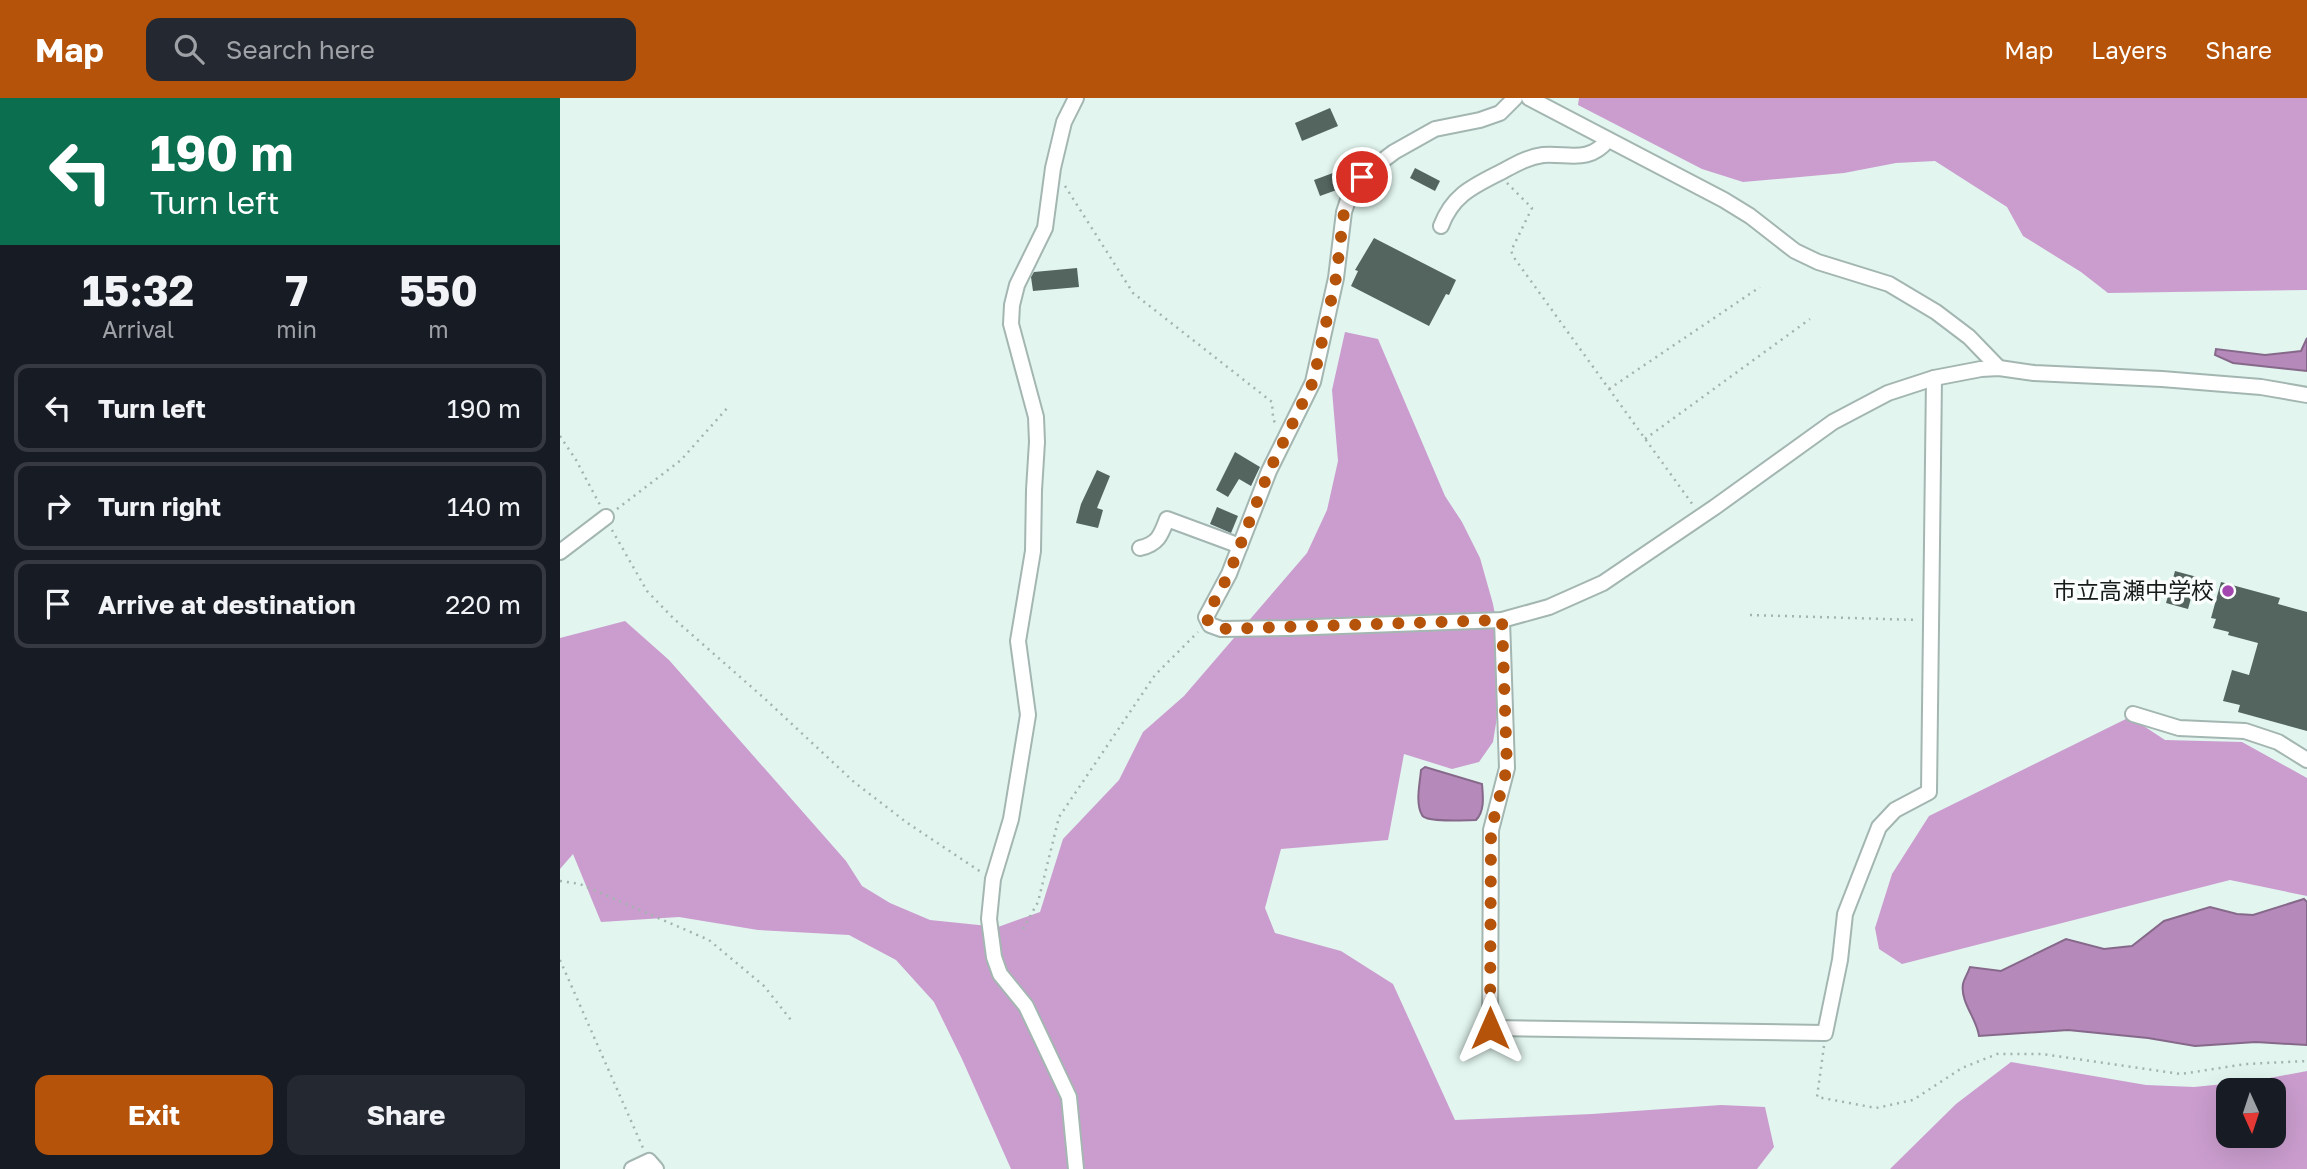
<!DOCTYPE html>
<html lang="en">
<head>
<meta charset="utf-8">
<style>
	body { margin:0; font-family:"Golos Text","Noto Sans JP",sans-serif; background:#242831; color:#f1f3f6; height:100vh; display:flex; flex-direction:column; font-size:26px; white-space:nowrap }
	* { box-sizing:border-box; margin:0 }
	p { font-size:23px; color:#9ea1a6 }
	.icon { flex:none; width:38px; height:38px; fill:none; stroke:currentColor; stroke-width:2; stroke-linecap:round; stroke-linejoin:round }
	.map { position:relative; flex:1; overflow:hidden }
	.side { display:flex; flex-direction:column; background:#171b24; width:560px }
	.side>* { flex:none }
	.hud { background:#0b6e4f; color:#fff; overflow:hidden }
	.needle { width:46px; rotate:177deg }
	.fabs { position:absolute; left:1656px; top:980px; display:grid; gap:14px }
	.fabs a { display:grid; place-items:center; width:70px; height:70px; border-radius:14px; background:#171b24; box-shadow:0 7px 28px #0002; font-size:35px }
	.pin { position:absolute; display:grid; place-items:center; width:60px; height:60px; color:#fff; margin:-30px; border:4px solid #fff; border-radius:50%; box-shadow:0 2px 7px #0007 }
	.me { position:absolute; width:77px; margin:-38px; rotate:0deg; stroke-linejoin:round; filter:drop-shadow(0 0 5px #0008) }
	.turn { display:flex; align-items:center; gap:24px; height:147px; padding:0 35px; font-size:32px }
	.turn .icon { width:91px; height:91px; stroke-width:2.5 }
	.turn b { display:block; font-size:49px; line-height:60px }
	.eta { display:flex; justify-content:space-evenly; align-items:center; height:119px; text-align:center }
	.eta b { font-size:42px; font-weight:700; line-height:49px }
	.action { display:flex; gap:14px; margin-top:auto; padding:14px 35px }
	.action a { flex:1; height:80px; border-radius:14px; background:#b45309; color:#fff; font-size:28px; font-weight:700; line-height:80px; text-align:center }
	.action a+a { background:#242831; color:#f1f3f6 }
	ul { padding:0; list-style:none }
	li { display:flex; align-items:center; gap:21px; height:88px; margin:0 14px 10px; padding:0 21px; border:4px solid #363941; border-radius:14px }
	li div { flex:1 }
	li b { display:block; font-size:26px }
	li em { font-style:normal }
	header { display:flex; align-items:center; gap:42px; box-sizing:border-box; height:98px; padding:0 35px; background:#b45309; color:#fff }
	header strong { font-size:33px }
	nav { display:flex; gap:38px; margin-inline-start:auto; font-size:24px }
	.search { width:490px; height:63px; background:#242831; display:flex; align-items:center; gap:18px; box-sizing:border-box; padding:0 24px; border-radius:14px; color:#9ea1a6; font-size:26px }
	main { display:flex; flex:1; min-height:0 }
	.map>svg:first-child { display:block }
	.forest { fill:#ca9dce; fill-rule:evenodd }
	.water { fill:#b589b9; stroke:#86698a; stroke-width:2 }
	.building { fill:#546560 }
	.lines { fill:none; stroke-linecap:round; stroke-linejoin:round }
	.minor-casing { stroke:#a4b6b1; stroke-width:18 }
	.path { stroke:#a4b3af; stroke-width:2.5; stroke-dasharray:2 5; stroke-linecap:butt }
	.minor { stroke:#fff; stroke-width:14 }
	.route { stroke:#b45309; stroke-width:12; stroke-dasharray:0 21.6 }
	.poi-dot { fill:#a446af; stroke:#fafefd; stroke-width:2.5 }
	.labels { text-anchor:middle; stroke-width:7; stroke-linejoin:round; paint-order:stroke }
	.poi-label { font-size:23px; fill:#171d1b; stroke:#fafefd; text-anchor:end }
</style>
</head>
<body>
<header>
<strong>Map</strong>
<div class="search"><svg class="icon" aria-label="search" viewBox="0 0 24 24"><circle cx="10" cy="10" r="6"/><path d="M15 15l6 6"/></svg>Search here</div>
<nav><a>Map</a><a>Layers</a><a>Share</a></nav>
</header>
<main>
<section class="side">
<div class="hud">
<div class="turn"><svg class="icon" aria-label="left" viewBox="0 0 24 24"><path d="M17 20v-9H6M10 6l-5 5 5 5"/></svg><div><b>190 m</b>Turn left</div></div>
</div>
<div class="eta">
<div><b>15:32</b><p>Arrival</p></div>
<div><b>7</b><p>min</p></div>
<div><b>550</b><p>m</p></div>
</div>
<ul>
<li><svg class="icon" aria-label="left" viewBox="0 0 24 24"><path d="M17 20v-9H6M10 6l-5 5 5 5"/></svg><div><b>Turn left</b></div><em>190 m</em></li>
<li><svg class="icon" aria-label="right" viewBox="0 0 24 24"><path d="M7 20v-9h11M14 6l5 5-5 5"/></svg><div><b>Turn right</b></div><em>140 m</em></li>
<li><svg class="icon" aria-label="arrive" viewBox="0 0 24 24"><path d="M6 21V4h12l-3 4 3 4H6"/></svg><div><b>Arrive at destination</b></div><em>220 m</em></li>
</ul>
<div class="action"><a>Exit</a><a>Share</a></div>
</section>
<div class="map">
<svg width="1747" height="1071" viewBox="0 0 1747 1071">
	<rect width="100%" height="100%" fill="#e2f5ef"/>
	<g class="forest">
		<path d="M 1019,0 L 1747,0 L 1747,192 L 1548,195 L 1521,174 L 1463,138 L 1447,109 L 1375,63 L 1336,65 L 1284,75 L 1183,84 L 1142,71 L 1018,7 Z"/>
		<path d="M 785,234 L 818,241 L 885,398 L 902,424 L 920,460 L 933,506 L 945,570 L 933,644 L 919,664 L 892,671 L 844,656 L 828,742 L 721,751 L 705,810 L 715,835 L 781,853 L 833,886 L 895,1022 L 1032,1016 L 1161,1007 L 1205,1009 L 1214,1049 L 1197,1071 L 451,1071 L 402,961 L 374,904 L 336,862 L 289,837 L 198,832 L 119,819 L 41,824 L 13,756 L 0,771 L 0,540 L 65,523 L 109,562 L 286,763 L 302,788 L 330,805 L 370,822 L 438,829 L 480,814 L 503,741 L 559,682 L 583,634 L 624,598 L 747,455 L 767,412 L 778,363 L 772,292 Z"/>
		<path d="M 1570,619 L 1605,642 L 1682,644 L 1747,680 L 1747,798 L 1670,782 L 1342,866 L 1319,851 L 1315,830 L 1332,776 L 1369,718 Z"/>
		<path d="M 1451,964 L 1586,987 L 1634,989 L 1694,983 L 1747,973 L 1747,1071 L 1330,1071 L 1396,1006 ZM 1668,992 L 1713,992 L 1713,1038 L 1668,1038 Z"/>
	</g>
	<g class="water">
		<path d="M 1747,240 L 1747,273 L 1673,265 L 1655,257 L 1656,251 L 1705,257 L 1741,253 Z"/>
		<path d="M 865,669 L 922,686 C 923,698 925,713 916,722 C 906,722 866,725 862,717 C 855,705 860,685 861,672 Z"/>
		<path d="M 1744,801 L 1747,804 L 1747,947 L 1696,944 L 1635,948 L 1588,940 L 1508,932 L 1419,938 C 1417,921 1400,904 1403,886 C 1404,881 1408,875 1410,869 L 1441,873 L 1506,841 L 1544,851 L 1572,848 L 1604,823 L 1650,809 L 1677,816 L 1693,817 Z"/>
	</g>
	<g class="building">
		<path d="M 770,10 L 778,28 L 742,43 L 735,25 Z"/>
		<path d="M 855,70 L 880,83 L 875,93 L 850,80 Z"/>
		<path d="M 781,72 L 785,84 L 782,90 L 760,98 L 754,82 Z"/>
		<path d="M 814,140 L 896,182 L 889,197 L 886,196 L 869,228 L 791,188 L 798,173 L 795,172 Z"/>
		<path d="M 517,170 L 519,189 L 473,193 L 471,179 L 474,174 Z"/>
		<path d="M 675,354 L 700,369 L 691,388 L 679,381 L 668,399 L 656,392 Z"/>
		<path d="M 537,372 L 550,378 L 537,410 L 543,412 L 538,430 L 516,425 L 521,406 Z"/>
		<path d="M 657,409 L 678,418 L 671,435 L 650,426 Z"/>
		<path d="M 1615,473 L 1637,479 L 1628,511 L 1606,505 Z"/>
		<path d="M 1661,484 L 1720,500 L 1718,506 L 1747,514 L 1747,633 L 1678,614 L 1680,607 L 1663,603 L 1672,572 L 1689,577 L 1698,545 L 1668,537 L 1669,534 L 1653,530 L 1656,521 L 1651,520 Z"/>
	</g>
	<g class="lines">
		<defs>
			<g id="minor">
				<path d="M 516,0 L 504,24 L 493,70 L 485,130 L 457,187 L 452,207 L 451,226 L 476,319 L 477,344 L 474,392 L 473,453 L 458,543 L 468,617 L 451,721 L 433,781 L 429,821 L 434,859 L 440,876 L 466,908 L 509,999 L 516,1071"/>
				<path d="M 955,0 L 940,15 L 920,22 L 875,31 L 834,54 L 801,79 L 791,93 L 784,114 L 776,180 L 753,284 L 709,373 L 669,476 L 646,519 L 650,527 L 661,531 L 728,530 L 942,522 L 989,509 L 1043,485 L 1155,409 L 1273,324 L 1328,295 L 1374,280 L 1421,271 L 1439,270 L 1474,275 L 1602,281 L 1701,289 L 1747,297"/>
				<path d="M 969,0 L 1164,102 L 1190,118 L 1235,153 L 1258,164 L 1329,186 L 1376,214 L 1409,239 L 1439,270"/>
				<path d="M 881,128 C 893,96 914,88 943,73 C 956,66 968,59 983,57 C 1009,55 1028,66 1048,42"/>
				<path d="M 580,450 C 598,446 601,437 607,421 L 680,448"/>
				<path d="M 0,454 L 46,419"/>
				<path d="M 942,522 L 947,670 L 931,732 L 930,930 L 1265,935 L 1280,862 L 1285,816 L 1319,729 L 1335,712 L 1369,694 L 1374,280"/>
				<path d="M 1573,616 L 1619,630 L 1685,633 L 1718,644 L 1747,662"/>
				<path d="M 72,1071 L 89,1063 L 96,1071"/>
			</g>
		</defs>
		<use href="#minor" class="minor-casing"/>
		<g class="path">
			<path d="M 947,85 L 972,110 L 951,153 L 955,161 L 1133,407"/>
			<path d="M 505,88 L 573,195 L 712,304 L 713,319 L 716,329"/>
			<path d="M 1049,291 L 1200,189"/>
			<path d="M 0,338 L 16,362 L 40,407"/>
			<path d="M 1085,341 L 1250,221"/>
			<path d="M 57,411 L 121,362 L 169,308"/>
			<path d="M 52,432 L 87,493 L 113,520 L 204,600 L 294,684 L 346,724 L 421,774"/>
			<path d="M 1190,517 L 1358,522"/>
			<path d="M 0,783 L 20,786 L 149,842 L 204,888 L 231,922"/>
			<path d="M 463,831 L 478,804 L 499,719 L 595,577 L 638,534"/>
			<path d="M 0,862 L 83,1050"/>
			<path d="M 1264,948 L 1257,999 L 1316,1010 L 1353,1002 L 1402,970 L 1437,956 L 1482,956 L 1621,976 L 1686,966 L 1747,963"/>
		</g>
		<use href="#minor" class="minor"/>
	</g>
	<g class="lines">
		<path class="route" d="M 802,79 L 791,93 L 784,114 L 776,180 L 753,284 L 709,373 L 669,476 L 646,519 L 650,527 L 661,531 L 942,522 L 947,670 L 931,732 L 930,930"/>
	</g>
	<circle class="poi-dot" cx="1668" cy="493" r="7"/>
	<g class="labels">
		<g class="poi-label">
			<text x="1654" y="501">市立高瀬中学校</text>
		</g>
	</g>
</svg>
<div class="fabs">
<a><svg class="needle" viewBox="-14 -14 28 28"><path d="M0-13l5 13h-10z" fill="#e53935"/><path d="M0 13l5-13h-10z" fill="#9ea1a6"/></svg></a>
</div>
<div class="pin" style="left:802px;top:79px;background:#d93025"><svg class="icon" aria-label="arrive" viewBox="0 0 24 24"><path d="M6 21V4h12l-3 4 3 4H6"/></svg></div>
<svg class="me" style="left:930px;top:930px" viewBox="-20 -20 40 40"><path d="M0-17L14 15 0 8-14 15z" fill="#b45309" stroke="#fff" stroke-width="4"/></svg>
</div>
</main>
</body>
</html>
